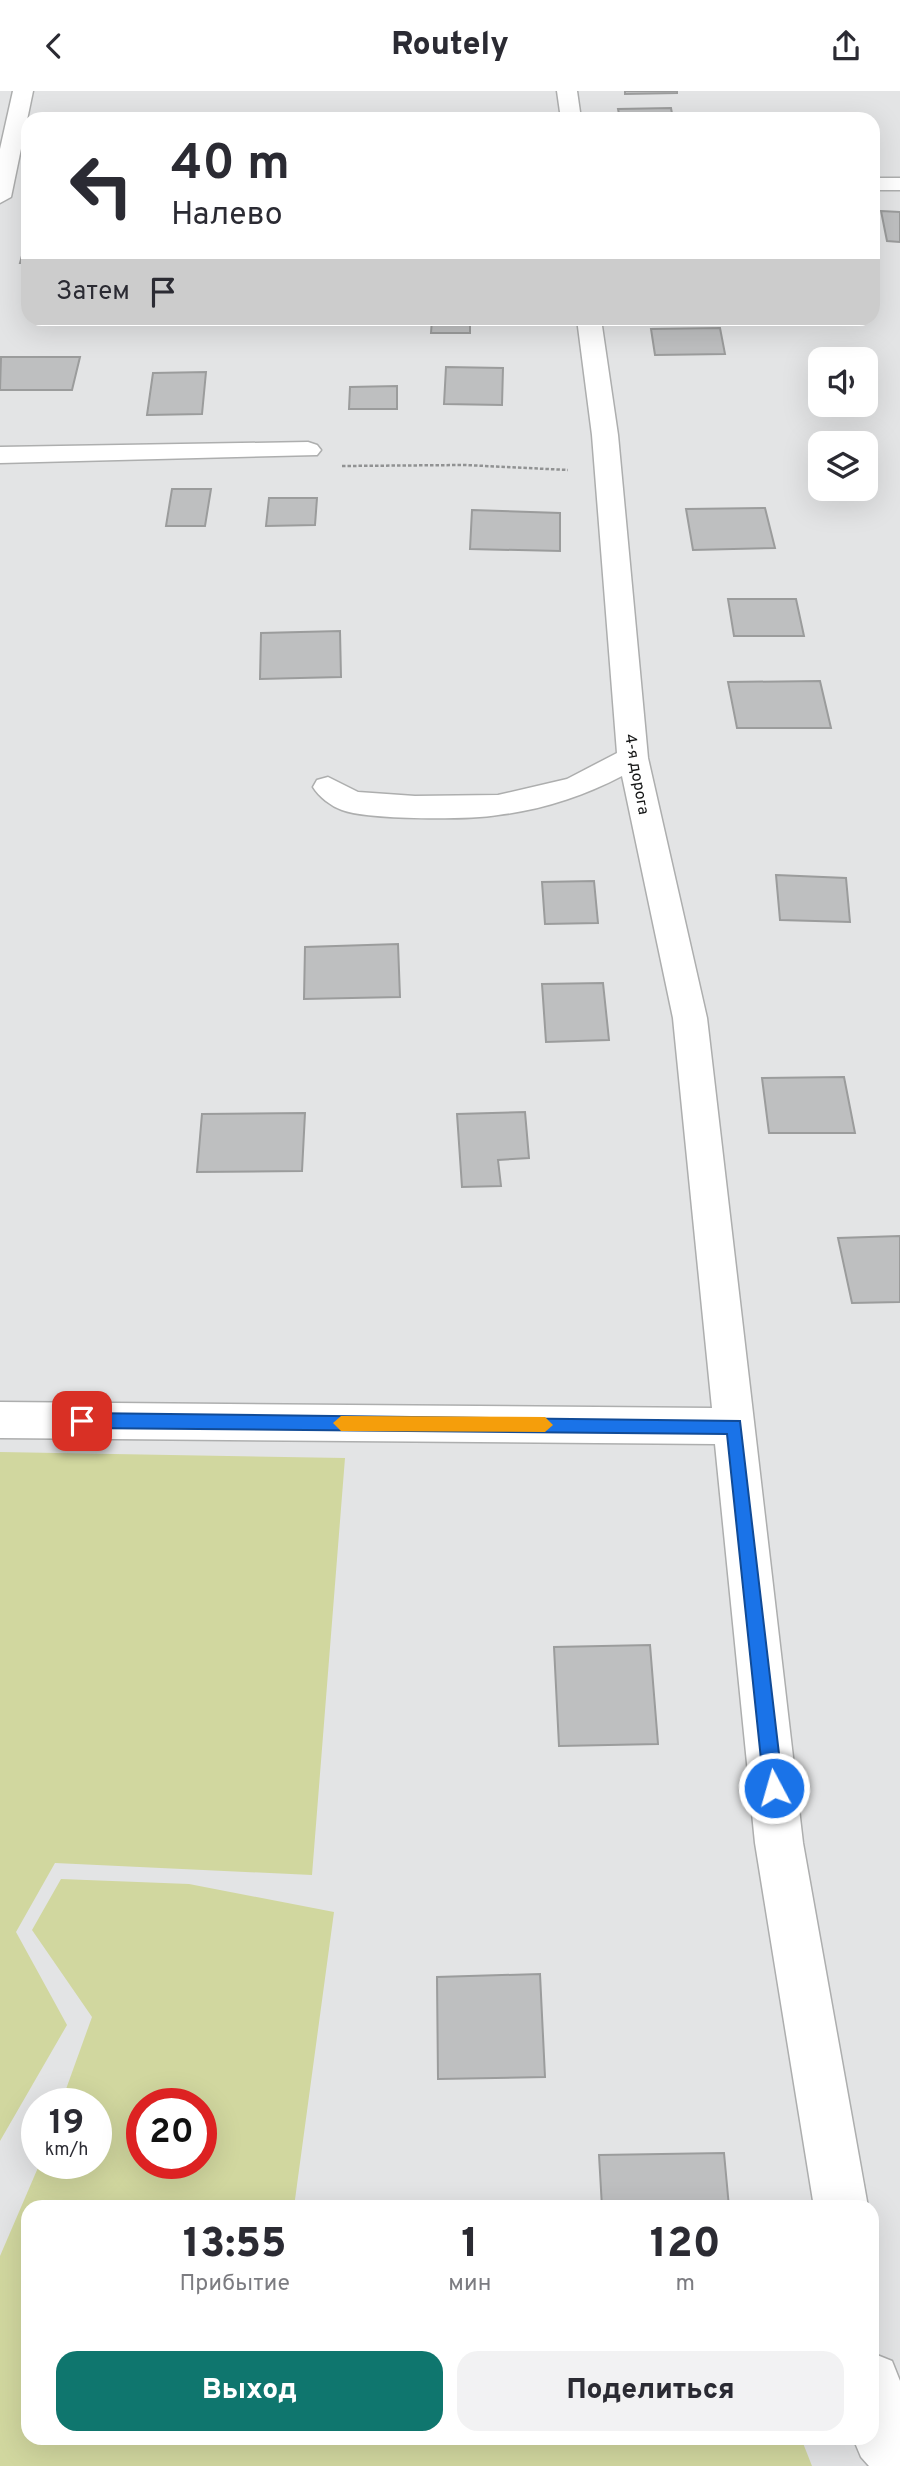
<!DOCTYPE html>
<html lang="ru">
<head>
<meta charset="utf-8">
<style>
	body { margin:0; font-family:Overpass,sans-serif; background:#f2f2f3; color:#2b2b33; height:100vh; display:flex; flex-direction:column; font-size:26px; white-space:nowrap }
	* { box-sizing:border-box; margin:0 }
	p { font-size:23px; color:#7c7c81 }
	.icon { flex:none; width:38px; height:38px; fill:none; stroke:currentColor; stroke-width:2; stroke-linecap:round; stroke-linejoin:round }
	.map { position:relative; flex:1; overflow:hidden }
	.details { position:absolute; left:21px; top:2109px; width:858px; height:245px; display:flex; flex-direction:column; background:#fff; border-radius:21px; box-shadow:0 7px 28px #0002 }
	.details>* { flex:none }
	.guide { position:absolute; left:21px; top:21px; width:859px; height:214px; border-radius:21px; box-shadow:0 7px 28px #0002; background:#fff; color:#2b2b33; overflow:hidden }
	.buttons { position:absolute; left:808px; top:256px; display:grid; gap:14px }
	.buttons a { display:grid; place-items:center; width:70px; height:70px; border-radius:14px; background:#fff; box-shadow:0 7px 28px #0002; font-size:35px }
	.speed { position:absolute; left:21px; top:1997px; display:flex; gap:14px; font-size:35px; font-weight:700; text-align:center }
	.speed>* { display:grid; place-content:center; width:91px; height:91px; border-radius:50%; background:#fff; box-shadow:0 7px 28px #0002; line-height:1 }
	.speed small { font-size:18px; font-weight:400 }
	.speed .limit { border:10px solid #d22; background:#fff; color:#111 }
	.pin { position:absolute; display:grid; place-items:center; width:60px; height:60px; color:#fff; margin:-30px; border-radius:14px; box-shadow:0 4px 10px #0006 }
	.me { position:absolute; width:77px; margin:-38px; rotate:354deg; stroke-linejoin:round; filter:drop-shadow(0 0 5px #0008) }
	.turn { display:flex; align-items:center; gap:24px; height:147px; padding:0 35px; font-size:32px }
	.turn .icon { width:91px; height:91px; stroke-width:2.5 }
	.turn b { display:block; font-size:49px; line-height:60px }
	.then { display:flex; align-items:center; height:66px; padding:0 35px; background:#0003; gap:14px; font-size:26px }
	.eta { display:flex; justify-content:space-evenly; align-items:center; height:119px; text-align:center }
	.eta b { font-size:42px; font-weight:800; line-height:49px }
	.primary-button { display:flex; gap:14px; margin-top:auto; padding:14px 35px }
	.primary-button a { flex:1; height:80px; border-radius:21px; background:#0f766e; color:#fff; font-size:28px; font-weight:800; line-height:80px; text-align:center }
	.primary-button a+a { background:#f2f2f3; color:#2b2b33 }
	header { display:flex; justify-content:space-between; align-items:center; height:91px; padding:0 35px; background:#fff; font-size:32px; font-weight:800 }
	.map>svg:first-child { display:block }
	.green { fill:#d1d79f; fill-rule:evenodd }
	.building { fill:#bebfc0; stroke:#9b9c9c; stroke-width:2 }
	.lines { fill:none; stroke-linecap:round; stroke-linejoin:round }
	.minor-casing { stroke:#adaeae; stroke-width:3 }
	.path { stroke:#919293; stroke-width:2.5; stroke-dasharray:3.5 2; stroke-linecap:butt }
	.minor { fill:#fff; fill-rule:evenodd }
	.route { fill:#1a73e8; stroke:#114b97; stroke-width:2 }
	.slow { fill:#f59e0b }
	.labels { text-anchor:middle; stroke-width:5; stroke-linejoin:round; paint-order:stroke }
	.far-street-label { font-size:16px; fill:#131414; stroke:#fff }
</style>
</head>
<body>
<header><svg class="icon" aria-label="back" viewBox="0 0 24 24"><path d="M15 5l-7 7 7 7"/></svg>Routely<svg class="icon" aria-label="share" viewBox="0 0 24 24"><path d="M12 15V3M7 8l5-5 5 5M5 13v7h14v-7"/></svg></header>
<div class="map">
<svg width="900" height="2375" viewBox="0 0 900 2375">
	<rect width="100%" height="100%" fill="#e3e4e5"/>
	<g class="green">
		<path d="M 0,1361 L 345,1367 L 312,1784 L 55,1772 L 16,1841 L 67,1934 L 0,2050 Z"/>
		<path d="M 61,1788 L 189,1793 L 334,1821 L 294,2116 L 28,2116 L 28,2347 L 801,2347 L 812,2375 L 0,2375 L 0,2165 L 40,2072 L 96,2072 L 96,2012 L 61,2012 L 92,1926 L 32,1839 ZM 142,2012 L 201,2012 L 201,2072 L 142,2072 Z"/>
	</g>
	<g class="building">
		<path d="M 625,0 L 677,0 L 677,2 L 625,3 Z"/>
		<path d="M 671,17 L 673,28 L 620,28 L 618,18 Z"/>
		<path d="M 881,120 L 900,121 L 900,151 L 887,150 Z"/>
		<path d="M 28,143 L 28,172 L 20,172 Z"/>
		<path d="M 432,228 L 470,228 L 470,242 L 431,242 Z"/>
		<path d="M 720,237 L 725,263 L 655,264 L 651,238 Z"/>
		<path d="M 1,266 L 80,266 L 72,299 L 0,299 Z"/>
		<path d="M 446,276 L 503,277 L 502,314 L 444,313 Z"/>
		<path d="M 206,281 L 202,323 L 147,324 L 153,282 Z"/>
		<path d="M 397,295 L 397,318 L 349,318 L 350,296 Z"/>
		<path d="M 172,398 L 211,398 L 205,435 L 166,435 Z"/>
		<path d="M 269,407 L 317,407 L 315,434 L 266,435 Z"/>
		<path d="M 765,417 L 775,457 L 693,459 L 686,418 Z"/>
		<path d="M 472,419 L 560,422 L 560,460 L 470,458 Z"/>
		<path d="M 728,508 L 796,508 L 804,545 L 734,545 Z"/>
		<path d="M 340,540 L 341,586 L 260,588 L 261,542 Z"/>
		<path d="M 820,590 L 831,637 L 737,637 L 728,591 Z"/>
		<path d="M 776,784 L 846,787 L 850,831 L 780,829 Z"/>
		<path d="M 594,790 L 598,832 L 545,833 L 542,791 Z"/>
		<path d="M 398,853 L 400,906 L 304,908 L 305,856 Z"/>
		<path d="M 603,892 L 609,949 L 546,951 L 542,893 Z"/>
		<path d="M 844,986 L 855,1042 L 769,1042 L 762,987 Z"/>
		<path d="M 525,1021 L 529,1067 L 498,1069 L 501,1095 L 462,1096 L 457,1023 Z"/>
		<path d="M 305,1022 L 302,1080 L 197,1081 L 202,1023 Z"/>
		<path d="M 900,1145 L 900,1211 L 852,1212 L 838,1147 Z"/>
		<path d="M 650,1554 L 658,1653 L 559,1655 L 554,1556 Z"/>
		<path d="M 540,1883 L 545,1986 L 438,1988 L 437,1886 Z"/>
		<path d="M 724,2062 L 729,2116 L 602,2116 L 599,2064 Z"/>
	</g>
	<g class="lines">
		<defs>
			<g id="minor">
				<path d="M 13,0 L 33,0 L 11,106 L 0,112 L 0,58 Z"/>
				<path d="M 557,0 L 577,0 L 581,28 L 561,28 Z"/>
				<rect x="873" y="87" width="27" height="12"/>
				<path d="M 577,228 L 601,228 L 618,344 L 648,667 L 707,927 L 803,1752 L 868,2116 L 814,2116 L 755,1752 L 715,1353 L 0,1347 L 0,1311 L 712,1317 L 673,927 L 622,685 C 584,705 541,719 498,724 C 468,729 369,729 342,719 C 331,715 319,706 313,696 L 317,689 L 328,686 L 358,701 L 415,705 L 498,704 L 567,688 L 617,662 L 592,344 Z"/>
				<path d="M 308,351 L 317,354 L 321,359 L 317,364 L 0,372 L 0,356 Z"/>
				<path d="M 872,2262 L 892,2270 L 900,2290 L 900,2375 L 869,2375 L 861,2366 L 853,2347 L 872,2347 Z"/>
			</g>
		</defs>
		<use href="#minor" class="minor-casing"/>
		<path class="path" d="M 342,375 L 465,374 L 568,379"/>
		<use href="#minor" class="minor"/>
	</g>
	<path class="route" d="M 82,1322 L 740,1330 L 783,1697 L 781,1704 L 774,1707 L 767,1704 L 764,1697 L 727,1343 L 82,1337 L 73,1330 Z"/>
	<path class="slow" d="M 341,1325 L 545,1326 L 553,1334 L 545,1341 L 341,1340 L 333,1332 Z"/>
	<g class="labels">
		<g class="far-street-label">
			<text transform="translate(638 683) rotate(80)" y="6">4-я дорога</text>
		</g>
	</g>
</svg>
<div class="buttons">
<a><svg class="icon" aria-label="sound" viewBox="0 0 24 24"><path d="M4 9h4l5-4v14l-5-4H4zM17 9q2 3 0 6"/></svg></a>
<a><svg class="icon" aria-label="layers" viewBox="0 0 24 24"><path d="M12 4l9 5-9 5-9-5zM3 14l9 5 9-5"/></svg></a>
</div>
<div class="speed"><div>19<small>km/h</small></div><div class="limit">20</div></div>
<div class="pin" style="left:82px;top:1330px;background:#d93025"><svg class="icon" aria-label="arrive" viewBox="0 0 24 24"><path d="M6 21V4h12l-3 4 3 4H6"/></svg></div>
<svg class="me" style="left:774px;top:1697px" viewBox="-20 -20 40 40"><circle r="17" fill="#1a73e8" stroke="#fff" stroke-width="3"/><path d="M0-11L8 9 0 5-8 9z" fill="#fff"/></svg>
<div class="guide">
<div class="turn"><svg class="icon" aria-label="left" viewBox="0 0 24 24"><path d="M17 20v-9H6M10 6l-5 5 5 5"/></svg><div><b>40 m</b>Налево</div></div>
<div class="then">Затем<svg class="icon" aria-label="arrive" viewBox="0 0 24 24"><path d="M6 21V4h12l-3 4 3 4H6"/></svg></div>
</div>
<section class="details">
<div class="eta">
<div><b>13:55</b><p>Прибытие</p></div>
<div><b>1</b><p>мин</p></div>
<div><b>120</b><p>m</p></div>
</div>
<div class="primary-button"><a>Выход</a><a>Поделиться</a></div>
</section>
</div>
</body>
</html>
